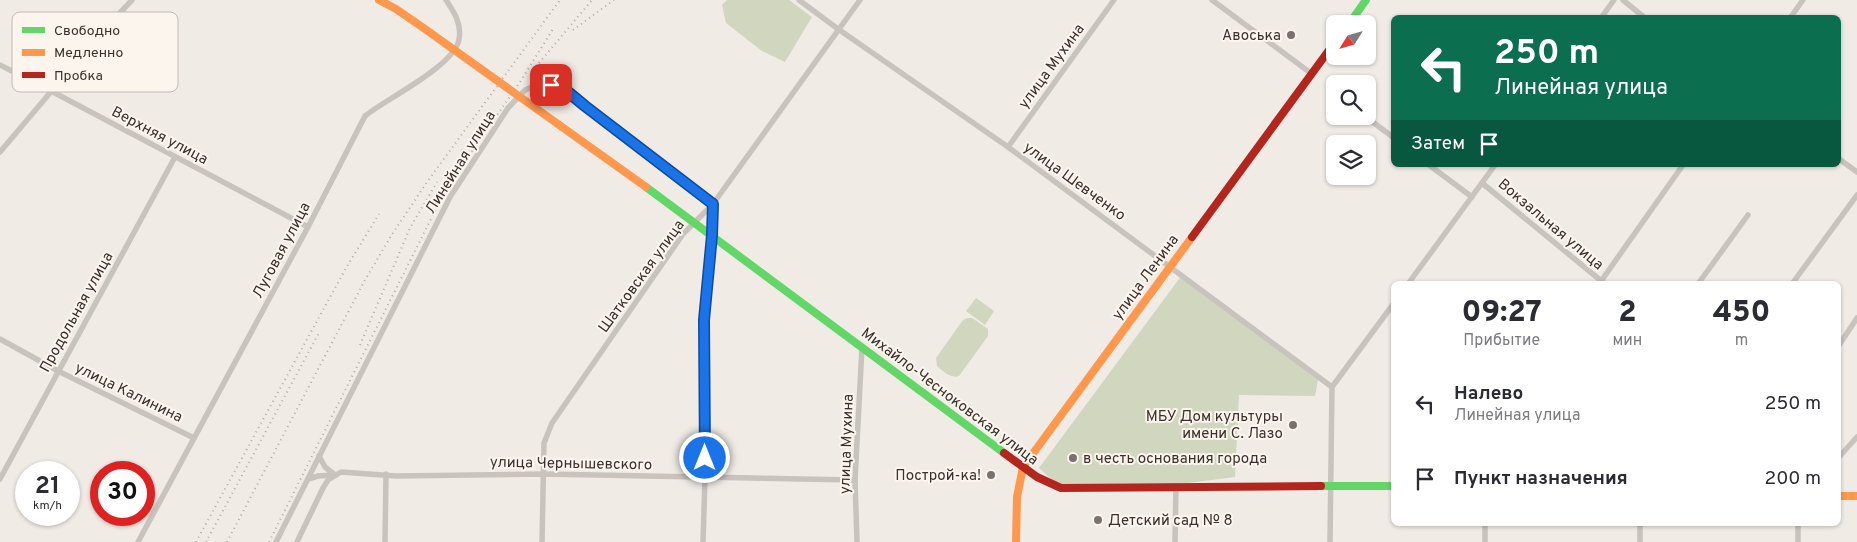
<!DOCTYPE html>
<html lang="ru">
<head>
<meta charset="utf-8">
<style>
	body { margin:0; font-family:Overpass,sans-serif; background:#f2f2f3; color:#2b2b33; height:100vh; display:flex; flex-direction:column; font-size:19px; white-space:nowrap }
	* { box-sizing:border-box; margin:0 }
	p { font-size:16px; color:#7c7c81 }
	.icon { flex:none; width:28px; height:28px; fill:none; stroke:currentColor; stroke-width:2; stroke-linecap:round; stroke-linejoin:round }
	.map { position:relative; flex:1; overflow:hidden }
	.drawer { position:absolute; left:1391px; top:281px; width:450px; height:245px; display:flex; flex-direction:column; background:#fff; border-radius:8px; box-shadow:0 1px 4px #0004 }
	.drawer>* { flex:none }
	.banner { position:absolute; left:1391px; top:15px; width:450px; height:152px; border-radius:8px; box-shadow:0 1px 4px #0004; background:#0b6e4f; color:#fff; overflow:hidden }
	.needle { width:32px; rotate:233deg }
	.tools { position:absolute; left:1326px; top:15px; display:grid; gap:10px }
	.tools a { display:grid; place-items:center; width:50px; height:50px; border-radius:8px; background:#fff; box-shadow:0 1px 4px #0004; font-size:25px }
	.speed { position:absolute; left:15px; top:461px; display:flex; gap:10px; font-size:25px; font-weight:700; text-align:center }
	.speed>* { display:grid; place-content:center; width:65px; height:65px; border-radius:50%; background:#fff; box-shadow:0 1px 4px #0004; line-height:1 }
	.speed small { font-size:12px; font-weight:400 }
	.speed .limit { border:8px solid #d22; background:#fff; color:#111 }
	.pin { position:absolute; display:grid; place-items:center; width:42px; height:42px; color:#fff; margin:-21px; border-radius:10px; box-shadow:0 2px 8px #0006 }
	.me { position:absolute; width:55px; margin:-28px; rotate:0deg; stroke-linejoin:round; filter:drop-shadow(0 0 4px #0008) }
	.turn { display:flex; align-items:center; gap:18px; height:105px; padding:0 20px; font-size:22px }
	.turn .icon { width:65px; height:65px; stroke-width:2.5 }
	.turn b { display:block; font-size:35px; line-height:42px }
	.then { display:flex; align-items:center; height:48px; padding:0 20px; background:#0003; gap:10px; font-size:19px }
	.eta { display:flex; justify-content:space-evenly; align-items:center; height:85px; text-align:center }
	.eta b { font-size:30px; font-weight:800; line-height:35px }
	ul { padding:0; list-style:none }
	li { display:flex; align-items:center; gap:15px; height:75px; padding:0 20px }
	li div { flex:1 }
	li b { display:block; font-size:19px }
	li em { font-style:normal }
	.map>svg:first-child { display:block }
	.green { fill:#d1d6bf }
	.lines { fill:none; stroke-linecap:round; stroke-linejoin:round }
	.street { stroke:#c9c3be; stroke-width:5.5 }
	.fast { stroke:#63d668; stroke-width:8 }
	.slow { stroke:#ff974d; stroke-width:8 }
	.jam { stroke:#b3261e; stroke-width:8 }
	.rail { stroke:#b1aca8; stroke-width:2; stroke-dasharray:1 4; stroke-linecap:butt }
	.route-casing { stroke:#114b97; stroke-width:12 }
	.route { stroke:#1a73e8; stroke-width:9 }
	.poi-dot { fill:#7a716c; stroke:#fbf5ee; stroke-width:2 }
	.labels { text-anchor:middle; stroke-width:4; stroke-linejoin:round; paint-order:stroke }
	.poi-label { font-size:15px; fill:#3b302b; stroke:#fbf5ee; text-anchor:end }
	.street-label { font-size:15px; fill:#3b302b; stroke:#fbf5ee }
	.key { fill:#fbf5ee; stroke:#c1bab4; stroke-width:1 }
	.key-label { font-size:14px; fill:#3b302b }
</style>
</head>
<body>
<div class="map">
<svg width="1857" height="542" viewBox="0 0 1857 542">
	<rect width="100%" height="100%" fill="#f0ebe5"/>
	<g class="green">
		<path d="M 727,0 L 789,0 L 812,17 L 785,62 L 762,51 L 726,23 L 722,5 Z"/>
		<path d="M 1182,275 L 1318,380 L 1315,396 L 1239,395 L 1235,477 L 1164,486 L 1061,488 L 1039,468 Z"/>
		<path d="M 976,298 L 994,311 L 985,325 L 966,311 Z"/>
		<path d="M 967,318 L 972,318 L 988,329 L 988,336 L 959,376 C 951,379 943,371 937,366 L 936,358 L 963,320 Z"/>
	</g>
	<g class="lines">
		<g class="street">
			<path d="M 799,0 L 838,29 L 1008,147 L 1332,387"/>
			<path d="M 1212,0 L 1312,74"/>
			<path d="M 1623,0 L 1645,18"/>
			<path d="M 1601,18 L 1614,0"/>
			<path d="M 1790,18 L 1803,0"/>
			<path d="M 0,65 L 53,92 L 308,227"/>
			<path d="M 1366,117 L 1394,138"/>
			<path d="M 1008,147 L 1114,0"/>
			<path d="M 0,152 L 99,35 L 132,0"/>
			<path d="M 1839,159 L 1857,172"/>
			<path d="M 1429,165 L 1472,197"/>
			<path d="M 1482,183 L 1605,284"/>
			<path d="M 1408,284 L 1495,165"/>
			<path d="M 1599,284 L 1683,165"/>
			<path d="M 1698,284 L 1748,215"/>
			<path d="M 1792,284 L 1857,195"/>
			<path d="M 0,339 L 58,371 L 194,438"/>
			<path d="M 1839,345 L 1857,318"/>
			<path d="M 319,456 L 325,467 L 335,475"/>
			<path d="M 1839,457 L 1857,437"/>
			<path d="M 0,479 L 175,157"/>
			<path d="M 308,479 L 318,476 L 335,475"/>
			<path d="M 1485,524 L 1485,542"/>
			<path d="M 138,542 L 308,227 L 365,116 C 386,99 456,65 459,39 C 462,24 454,12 446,0"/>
			<path d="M 276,542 L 450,197 L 508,108 L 525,90 L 539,84 L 562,87 L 585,106 L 713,204 L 712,235 L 704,320 L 705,478 L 703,542"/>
			<path d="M 297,542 L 323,488 L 328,480 L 341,472 L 396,476 L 543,474 L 855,480"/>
			<path d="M 385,542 L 386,474"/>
			<path d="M 542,542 L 544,443 L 552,423 L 683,234 L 713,204 L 860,0"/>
			<path d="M 857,542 L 855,480 L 862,347"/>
			<path d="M 1175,542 L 1176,486"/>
			<path d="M 1330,542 L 1332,387 L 1394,303"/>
			<path d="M 1640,542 L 1640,524"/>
			<path d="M 1798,542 L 1798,524"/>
		</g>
		<g class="fast">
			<path d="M 1349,24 L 1366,0"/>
			<path d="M 646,187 L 1004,453"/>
			<path d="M 1321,486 L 1394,486"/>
		</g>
		<g class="slow">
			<path d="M 379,0 L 396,9 L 425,29 L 646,187"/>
			<path d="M 1839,496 L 1857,496"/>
			<path d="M 1016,542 L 1017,497 L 1023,467 L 1192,237"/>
		</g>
		<g class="jam">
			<path d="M 1192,237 L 1335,42"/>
			<path d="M 1004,453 L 1037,477 L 1061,488 L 1321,486"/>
		</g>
		<g class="rail">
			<path d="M 573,30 L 614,0"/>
			<path d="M 539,63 L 592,0"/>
			<path d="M 360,345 L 410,228 L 437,182"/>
			<path d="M 196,542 L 346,268 L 379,214"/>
			<path d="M 206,542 L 320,331"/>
			<path d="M 227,542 L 365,280 L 391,236 L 427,182 L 560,0"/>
			<path d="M 269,542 L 434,213 L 466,160 L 520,82 L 553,29"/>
		</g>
	</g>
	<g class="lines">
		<defs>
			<path id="route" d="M 551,85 L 562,87 L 585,106 L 713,204 L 712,235 L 704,320 L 705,458"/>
		</defs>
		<use href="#route" class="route-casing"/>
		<use href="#route" class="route"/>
	</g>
	<g class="poi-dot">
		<circle cx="1291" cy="35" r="5"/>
		<circle cx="1293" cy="425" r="5"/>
		<circle cx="1073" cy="458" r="5"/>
		<circle cx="991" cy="475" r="5"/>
		<circle cx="1098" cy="520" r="5"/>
	</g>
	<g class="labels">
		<g class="poi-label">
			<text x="1281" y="40">Авоська</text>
			<text x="1283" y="421">МБУ Дом культуры<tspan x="1283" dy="17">имени С. Лазо</tspan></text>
			<text x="1083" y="463" text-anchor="start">в честь основания города</text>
			<text x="981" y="480">Построй-ка!</text>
			<text x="1108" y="525" text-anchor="start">Детский сад № 8</text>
		</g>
		<g class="street-label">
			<text transform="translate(1051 66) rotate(-54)" y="5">улица Мухина</text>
			<text transform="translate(160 135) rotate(28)" y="5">Верхняя улица</text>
			<text transform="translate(460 162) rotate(-58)" y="5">Линейная улица</text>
			<text transform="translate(1075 181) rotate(36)" y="5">улица Шевченко</text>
			<text transform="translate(1551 224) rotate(40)" y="5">Вокзальная улица</text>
			<text transform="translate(281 250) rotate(-62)" y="5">Луговая улица</text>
			<text transform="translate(641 276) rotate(-54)" y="5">Шатковская улица</text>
			<text transform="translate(1145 277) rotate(-54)" y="5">улица Ленина</text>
			<text transform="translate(76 312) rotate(-61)" y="5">Продольная улица</text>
			<text transform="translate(129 392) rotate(26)" y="5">улица Калинина</text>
			<text transform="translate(950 396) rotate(37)" y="5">Михайло-Чесноковская улица</text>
			<text transform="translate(846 444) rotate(-88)" y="5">улица Мухина</text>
			<text transform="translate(571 463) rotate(1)" y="5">улица Чернышевского</text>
		</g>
	</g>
	<rect x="12" y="12" width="166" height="80" rx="8" class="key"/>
	<rect x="22" y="27" width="23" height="6" fill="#63d668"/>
	<rect x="22" y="49" width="23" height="7" fill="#ff974d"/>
	<rect x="22" y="72" width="23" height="6" fill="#b3261e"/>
	<g class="key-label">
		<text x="54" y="35">Свободно</text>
		<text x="54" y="57">Медленно</text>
		<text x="54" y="80">Пробка</text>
	</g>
</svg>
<div class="tools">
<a><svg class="needle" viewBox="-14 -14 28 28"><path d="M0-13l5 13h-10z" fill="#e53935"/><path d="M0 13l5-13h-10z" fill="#7c7c81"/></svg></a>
<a><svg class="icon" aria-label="search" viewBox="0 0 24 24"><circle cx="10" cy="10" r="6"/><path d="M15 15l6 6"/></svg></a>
<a><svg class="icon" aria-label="layers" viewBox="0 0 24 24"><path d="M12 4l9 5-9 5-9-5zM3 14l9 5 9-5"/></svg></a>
</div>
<div class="speed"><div>21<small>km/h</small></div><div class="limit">30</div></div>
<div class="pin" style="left:551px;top:85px;background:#d93025"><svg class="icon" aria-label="arrive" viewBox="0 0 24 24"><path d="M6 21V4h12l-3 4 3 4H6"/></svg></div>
<svg class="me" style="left:705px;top:458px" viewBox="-20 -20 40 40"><circle r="17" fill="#1a73e8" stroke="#fff" stroke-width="3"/><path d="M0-11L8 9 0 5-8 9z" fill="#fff"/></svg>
<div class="banner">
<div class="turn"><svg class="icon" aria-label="left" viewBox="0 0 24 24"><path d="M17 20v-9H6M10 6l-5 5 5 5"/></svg><div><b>250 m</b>Линейная улица</div></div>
<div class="then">Затем<svg class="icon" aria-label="arrive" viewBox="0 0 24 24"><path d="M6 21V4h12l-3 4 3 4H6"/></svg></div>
</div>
<section class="drawer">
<div class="eta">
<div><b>09:27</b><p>Прибытие</p></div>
<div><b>2</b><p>мин</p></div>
<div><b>450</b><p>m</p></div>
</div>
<ul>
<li><svg class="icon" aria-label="left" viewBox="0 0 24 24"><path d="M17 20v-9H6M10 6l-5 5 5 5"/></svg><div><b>Налево</b><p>Линейная улица</p></div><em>250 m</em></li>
<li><svg class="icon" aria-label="arrive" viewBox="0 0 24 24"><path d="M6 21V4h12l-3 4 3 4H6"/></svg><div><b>Пункт назначения</b></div><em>200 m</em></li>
</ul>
</section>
</div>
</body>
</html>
